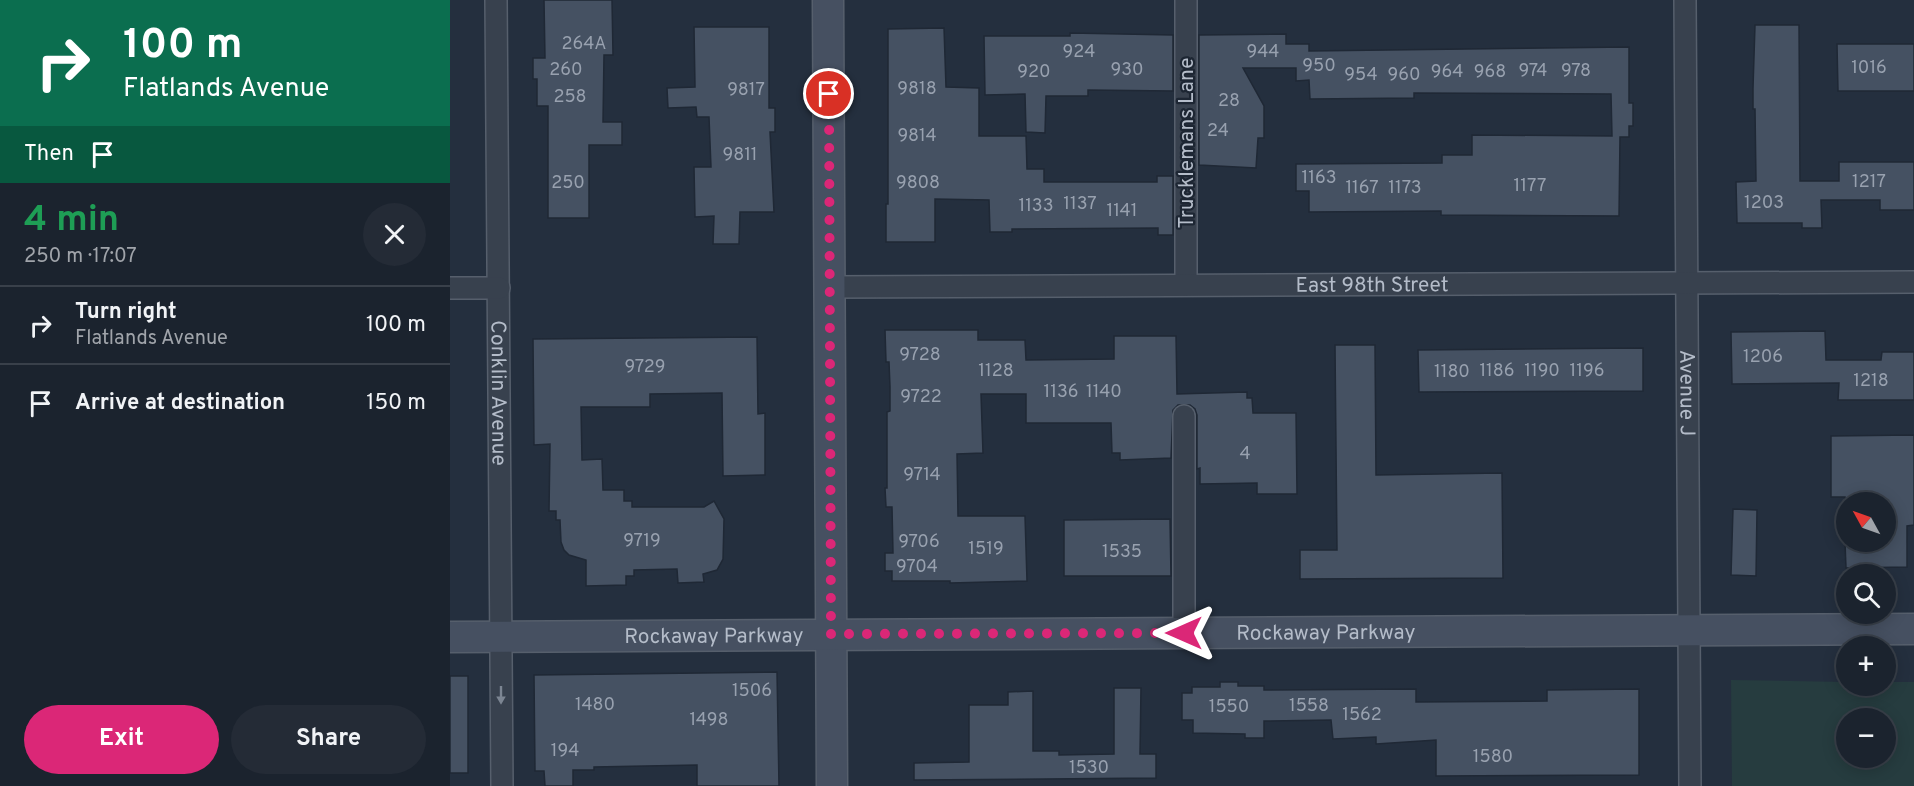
<!DOCTYPE html>
<html lang="en">
<head>
<meta charset="utf-8">
<style>
	body { margin:0; font-family:Overpass,sans-serif; background:#242b36; color:#f1f3f6; height:100vh; display:flex; flex-direction:column; font-size:22px; white-space:nowrap }
	* { box-sizing:border-box; margin:0 }
	p { font-size:20px; color:#a0a4aa }
	.icon { flex:none; width:33px; height:33px; fill:none; stroke:currentColor; stroke-width:2; stroke-linecap:round; stroke-linejoin:round }
	.map { position:relative; flex:1; overflow:hidden }
	.sheet { display:flex; flex-direction:column; background:#1b232e; width:450px }
	.sheet>* { flex:none }
	.top-card { background:#0b6e4f; color:#fff; overflow:hidden }
	.needle { width:39px; rotate:310deg }
	.buttons { position:absolute; left:1386px; top:492px; display:grid; gap:12px }
	.buttons a { display:grid; place-items:center; width:60px; height:60px; border-radius:50%; background:#1b232e; box-shadow:0 3px 15px #0003,0 0 0 2px #39404a; font-size:30px }
	.pin { position:absolute; display:grid; place-items:center; width:51px; height:51px; color:#fff; margin:-26px; border:3px solid #fff; border-radius:50%; box-shadow:0 2px 6px #0007 }
	.me { position:absolute; width:66px; margin:-33px; rotate:270deg; stroke-linejoin:round; filter:drop-shadow(0 0 4px #0008) }
	.turn { display:flex; align-items:center; gap:21px; height:126px; padding:0 24px; font-size:27px }
	.turn .icon { width:78px; height:78px; stroke-width:2.5 }
	.turn b { display:block; font-size:42px; line-height:51px }
	.then { display:flex; align-items:center; height:57px; padding:0 24px; background:#0003; gap:12px; font-size:22px }
	.round { display:grid; place-items:center; flex:none; width:63px; height:63px; border-radius:32px; background:#242b36 }
	.headline { display:flex; align-items:center; justify-content:space-between; height:102px; padding:0 24px }
	h1 { font-size:36px; font-weight:700; line-height:45px; color:#1e9e55 }
	.cta { display:flex; gap:12px; margin-top:auto; padding:12px 24px }
	.cta a { flex:1; height:69px; border-radius:36px; background:#db2777; color:#fff; font-size:24px; font-weight:700; line-height:69px; text-align:center }
	.cta a+a { background:#242b36; color:#f1f3f6 }
	ul { padding:0; list-style:none }
	li { display:flex; align-items:center; gap:18px; height:78px; padding:0 24px; border-top:2px solid #39404a }
	li div { flex:1 }
	li b { display:block; font-size:22px }
	li em { font-style:normal }
	main { display:flex; flex:1; min-height:0 }
	.map>svg:first-child { display:block }
	.green { fill:#263c3f; fill-rule:evenodd }
	.building { fill:#455162; stroke:#1f2835; stroke-width:1.5 }
	.lines { fill:none; stroke-linecap:round; stroke-linejoin:round }
	.street-casing { stroke:#565f6c; stroke-width:24 }
	.secondary-casing { stroke:#565f6c; stroke-width:33 }
	.street { stroke:#38414e; stroke-width:21 }
	.secondary { stroke:#465061; stroke-width:30 }
	.oneway { fill:#7c8592 }
	.route { stroke:#db2777; stroke-width:10; stroke-dasharray:0 18 }
	.labels { text-anchor:middle; stroke-width:4.5; stroke-linejoin:round; paint-order:stroke }
	.number-label { font-size:18px; fill:#98a1af }
	.street-label { font-size:21px; fill:#b4bcc9; stroke:#1d2633 }
</style>
</head>
<body>
<main>
<section class="sheet">
<div class="top-card">
<div class="turn"><svg class="icon" aria-label="right" viewBox="0 0 24 24"><path d="M7 20v-9h11M14 6l5 5-5 5"/></svg><div><b>100 m</b>Flatlands Avenue</div></div>
<div class="then">Then<svg class="icon" aria-label="arrive" viewBox="0 0 24 24"><path d="M6 21V4h12l-3 4 3 4H6"/></svg></div>
</div>
<div class="headline"><div><h1>4 min</h1><p>250 m · 17:07</p></div><a class="round"><svg class="icon" aria-label="close" viewBox="0 0 24 24"><path d="M6 6l12 12M18 6L6 18"/></svg></a></div>
<ul>
<li><svg class="icon" aria-label="right" viewBox="0 0 24 24"><path d="M7 20v-9h11M14 6l5 5-5 5"/></svg><div><b>Turn right</b><p>Flatlands Avenue</p></div><em>100 m</em></li>
<li><svg class="icon" aria-label="arrive" viewBox="0 0 24 24"><path d="M6 21V4h12l-3 4 3 4H6"/></svg><div><b>Arrive at destination</b></div><em>150 m</em></li>
</ul>
<div class="cta"><a>Exit</a><a>Share</a></div>
</section>
<div class="map">
<svg width="1464" height="786" viewBox="0 0 1464 786">
	<rect width="100%" height="100%" fill="#242f3e"/>
	<path class="green" d="M 1281,680 L 1396,682 L 1396,686 L 1436,686 L 1436,682 L 1464,682 L 1464,786 L 1282,786 ZM 1396,718 L 1436,718 L 1436,758 L 1396,758 Z"/>
	<g class="building">
		<path d="M 94,0 L 162,0 L 163,55 L 154,55 L 153,122 L 172,122 L 172,145 L 139,145 L 139,218 L 98,218 L 98,106 L 87,106 L 87,79 L 83,79 L 83,58 L 95,58 Z"/>
		<path d="M 1305,25 L 1349,25 L 1350,181 L 1389,181 L 1389,162 L 1464,162 L 1464,210 L 1430,210 L 1430,200 L 1371,200 L 1372,228 L 1352,228 L 1352,223 L 1287,223 L 1286,182 L 1306,181 L 1305,109 L 1303,109 L 1303,88 Z"/>
		<path d="M 244,27 L 319,27 L 319,108 L 325,108 L 325,132 L 320,132 L 324,212 L 290,212 L 289,244 L 263,244 L 264,216 L 245,217 L 244,167 L 261,167 L 259,117 L 247,117 L 246,107 L 218,108 L 217,88 L 245,87 Z"/>
		<path d="M 494,28 L 496,87 L 529,88 L 529,136 L 576,136 L 577,169 L 594,169 L 594,182 L 707,182 L 707,176 L 723,176 L 723,235 L 708,235 L 708,228 L 562,229 L 562,232 L 540,232 L 539,200 L 485,199 L 485,242 L 436,242 L 436,204 L 438,204 L 438,29 Z"/>
		<path d="M 620,33 L 723,35 L 723,91 L 638,90 L 638,96 L 596,96 L 595,133 L 576,132 L 575,94 L 535,95 L 534,36 L 620,36 Z"/>
		<path d="M 836,34 L 836,44 L 859,44 L 859,51 L 1179,47 L 1179,103 L 1183,103 L 1183,126 L 1179,126 L 1179,137 L 1170,137 L 1169,216 L 991,215 L 991,211 L 859,212 L 859,191 L 846,191 L 846,164 L 992,163 L 992,155 L 1022,155 L 1022,135 L 1162,136 L 1161,94 L 964,93 L 964,98 L 860,99 L 859,80 L 846,81 L 846,68 L 793,68 L 814,106 L 814,138 L 808,138 L 806,168 L 749,165 L 749,35 Z"/>
		<path d="M 1387,44 L 1464,44 L 1464,91 L 1388,91 Z"/>
		<path d="M 435,330 L 528,330 L 528,340 L 575,340 L 576,360 L 664,359 L 664,336 L 726,336 L 727,394 L 797,392 L 797,398 L 802,398 L 803,413 L 846,413 L 847,494 L 807,494 L 807,483 L 750,484 L 750,468 L 747,469 L 747,415 L 745,409 L 740,405 L 728,405 L 723,410 L 721,458 L 670,460 L 670,453 L 662,453 L 661,423 L 576,423 L 576,394 L 531,394 L 533,453 L 507,454 L 508,516 L 575,516 L 577,581 L 500,583 L 500,581 L 442,581 L 442,571 L 435,571 L 435,553 L 443,553 L 442,507 L 436,507 L 435,488 L 437,488 L 437,412 L 440,411 L 440,387 L 439,362 L 436,362 Z"/>
		<path d="M 1375,331 L 1376,360 L 1431,360 L 1432,352 L 1464,352 L 1464,400 L 1388,400 L 1389,383 L 1282,384 L 1281,332 Z"/>
		<path d="M 307,337 L 308,414 L 315,413 L 315,475 L 273,476 L 272,393 L 200,394 L 200,407 L 131,407 L 132,460 L 152,459 L 153,490 L 174,490 L 174,501 L 182,501 L 182,507 L 254,507 L 264,501 L 274,519 L 273,559 L 267,570 L 253,574 L 254,582 L 228,583 L 227,569 L 184,570 L 184,576 L 176,576 L 176,585 L 136,586 L 136,560 L 119,555 L 114,550 L 111,542 L 110,520 L 106,520 L 106,511 L 99,511 L 100,444 L 84,445 L 83,339 Z"/>
		<path d="M 885,345 L 925,345 L 926,475 L 1052,473 L 1053,578 L 850,579 L 850,550 L 887,550 Z"/>
		<path d="M 1193,348 L 1193,391 L 969,392 L 968,350 Z"/>
		<path d="M 1464,435 L 1464,525 L 1457,526 L 1457,567 L 1396,568 L 1395,542 L 1436,542 L 1436,502 L 1395,502 L 1395,497 L 1381,497 L 1381,436 Z"/>
		<path d="M 1283,509 L 1307,510 L 1306,576 L 1281,575 Z"/>
		<path d="M 720,519 L 721,576 L 614,576 L 614,520 Z"/>
		<path d="M 327,672 L 329,786 L 247,786 L 247,765 L 144,767 L 144,770 L 123,770 L 123,786 L 95,786 L 94,771 L 85,771 L 84,675 Z"/>
		<rect x="0" y="676" width="18" height="97"/>
		<path d="M 770,682 L 788,682 L 788,686 L 814,686 L 814,690 L 966,689 L 966,702 L 1097,701 L 1097,690 L 1189,689 L 1189,775 L 986,776 L 986,740 L 926,744 L 926,737 L 883,739 L 881,720 L 814,721 L 814,738 L 795,738 L 795,734 L 743,733 L 743,720 L 732,720 L 732,693 L 742,693 L 742,687 L 770,687 Z"/>
		<path d="M 664,688 L 691,688 L 690,754 L 706,754 L 706,778 L 464,780 L 464,763 L 519,762 L 519,705 L 558,705 L 558,692 L 583,691 L 583,751 L 609,751 L 609,755 L 664,754 Z"/>
	</g>
	<g class="lines">
		<defs>
			<g id="street">
				<path id="s1" d="M 46,0 L 52,786"/>
				<path d="M 736,0 L 736,285"/>
				<path id="s2" d="M 1235,0 L 1240,786"/>
				<path id="s3" d="M 380,287 L 1464,282"/>
				<path d="M 0,288 L 49,288"/>
				<path d="M 734,416 L 734,633"/>
			</g>
			<g id="secondary">
				<path d="M 378,0 L 382,786"/>
				<path id="s4" d="M 0,637 L 1464,629"/>
			</g>
		</defs>
		<use href="#street" class="street-casing"/>
		<use href="#secondary" class="secondary-casing"/>
		<use href="#street" class="street"/>
		<use href="#secondary" class="secondary"/>
	</g>
	<defs><path id="oneway-solid" d="M-6-.8H1V-3.2L6.5 0L1 3.2V.8H-6Z" transform="scale(1.5)"/></defs>
	<use class="oneway" href="#oneway-solid" transform="translate(51 695) rotate(90)"/>
	<g class="lines">
		<path class="route" d="M 379,94 L 381,634 L 734,633"/>
	</g>
	<g class="labels">
		<g class="number-label">
			<text x="134" y="49">264A</text>
			<text x="629" y="57">924</text>
			<text x="813" y="57">944</text>
			<text x="869" y="71">950</text>
			<text x="1419" y="73">1016</text>
			<text x="116" y="75">260</text>
			<text x="677" y="75">930</text>
			<text x="1083" y="76">974</text>
			<text x="1126" y="76">978</text>
			<text x="584" y="77">920</text>
			<text x="997" y="77">964</text>
			<text x="1040" y="77">968</text>
			<text x="911" y="80">954</text>
			<text x="954" y="80">960</text>
			<text x="467" y="94">9818</text>
			<text x="296" y="95">9817</text>
			<text x="120" y="102">258</text>
			<text x="779" y="106">28</text>
			<text x="768" y="136">24</text>
			<text x="467" y="141">9814</text>
			<text x="290" y="160">9811</text>
			<text x="869" y="183">1163</text>
			<text x="1419" y="187">1217</text>
			<text x="118" y="188">250</text>
			<text x="468" y="188">9808</text>
			<text x="1080" y="191">1177</text>
			<text x="912" y="193">1167</text>
			<text x="955" y="193">1173</text>
			<text x="1314" y="208">1203</text>
			<text x="630" y="209">1137</text>
			<text x="586" y="211">1133</text>
			<text x="672" y="216">1141</text>
			<text x="470" y="360">9728</text>
			<text x="1313" y="362">1206</text>
			<text x="195" y="372">9729</text>
			<text x="546" y="376">1128</text>
			<text x="1047" y="376">1186</text>
			<text x="1092" y="376">1190</text>
			<text x="1137" y="376">1196</text>
			<text x="1002" y="377">1180</text>
			<text x="1421" y="386">1218</text>
			<text x="611" y="397">1136</text>
			<text x="654" y="397">1140</text>
			<text x="471" y="402">9722</text>
			<text x="795" y="459">4</text>
			<text x="472" y="480">9714</text>
			<text x="192" y="546">9719</text>
			<text x="469" y="547">9706</text>
			<text x="536" y="554">1519</text>
			<text x="672" y="557">1535</text>
			<text x="467" y="572">9704</text>
			<text x="302" y="696">1506</text>
			<text x="145" y="710">1480</text>
			<text x="859" y="711">1558</text>
			<text x="779" y="712">1550</text>
			<text x="912" y="720">1562</text>
			<text x="259" y="725">1498</text>
			<text x="115" y="756">194</text>
			<text x="1043" y="762">1580</text>
			<text x="639" y="773">1530</text>
		</g>
		<g class="street-label">
			<text transform="translate(736 143) rotate(-90)" y="7">Trucklemans Lane</text>
			<text dy="7" stroke="none"><textPath href="#s3" startOffset="542">East 98th Street</textPath></text>
			<text dy="7" stroke="none"><textPath href="#s1" startOffset="393">Conklin Avenue</textPath></text>
			<text dy="7" stroke="none"><textPath href="#s2" startOffset="393">Avenue J</textPath></text>
			<text dy="7" stroke="none"><textPath href="#s4" startOffset="876">Rockaway Parkway</textPath></text>
			<text dy="7" stroke="none"><textPath href="#s4" startOffset="264">Rockaway Parkway</textPath></text>
		</g>
	</g>
</svg>
<div class="buttons">
<a><svg class="needle" viewBox="-14 -14 28 28"><path d="M0-13l5 13h-10z" fill="#e53935"/><path d="M0 13l5-13h-10z" fill="#a0a4aa"/></svg></a>
<a><svg class="icon" aria-label="search" viewBox="0 0 24 24"><circle cx="10" cy="10" r="6"/><path d="M15 15l6 6"/></svg></a>
<a>+</a>
<a>−</a>
</div>
<div class="pin" style="left:379px;top:94px;background:#d93025"><svg class="icon" aria-label="arrive" viewBox="0 0 24 24"><path d="M6 21V4h12l-3 4 3 4H6"/></svg></div>
<svg class="me" style="left:734px;top:633px" viewBox="-20 -20 40 40"><path d="M0-17L14 15 0 8-14 15z" fill="#db2777" stroke="#fff" stroke-width="4"/></svg>
</div>
</main>
</body>
</html>
